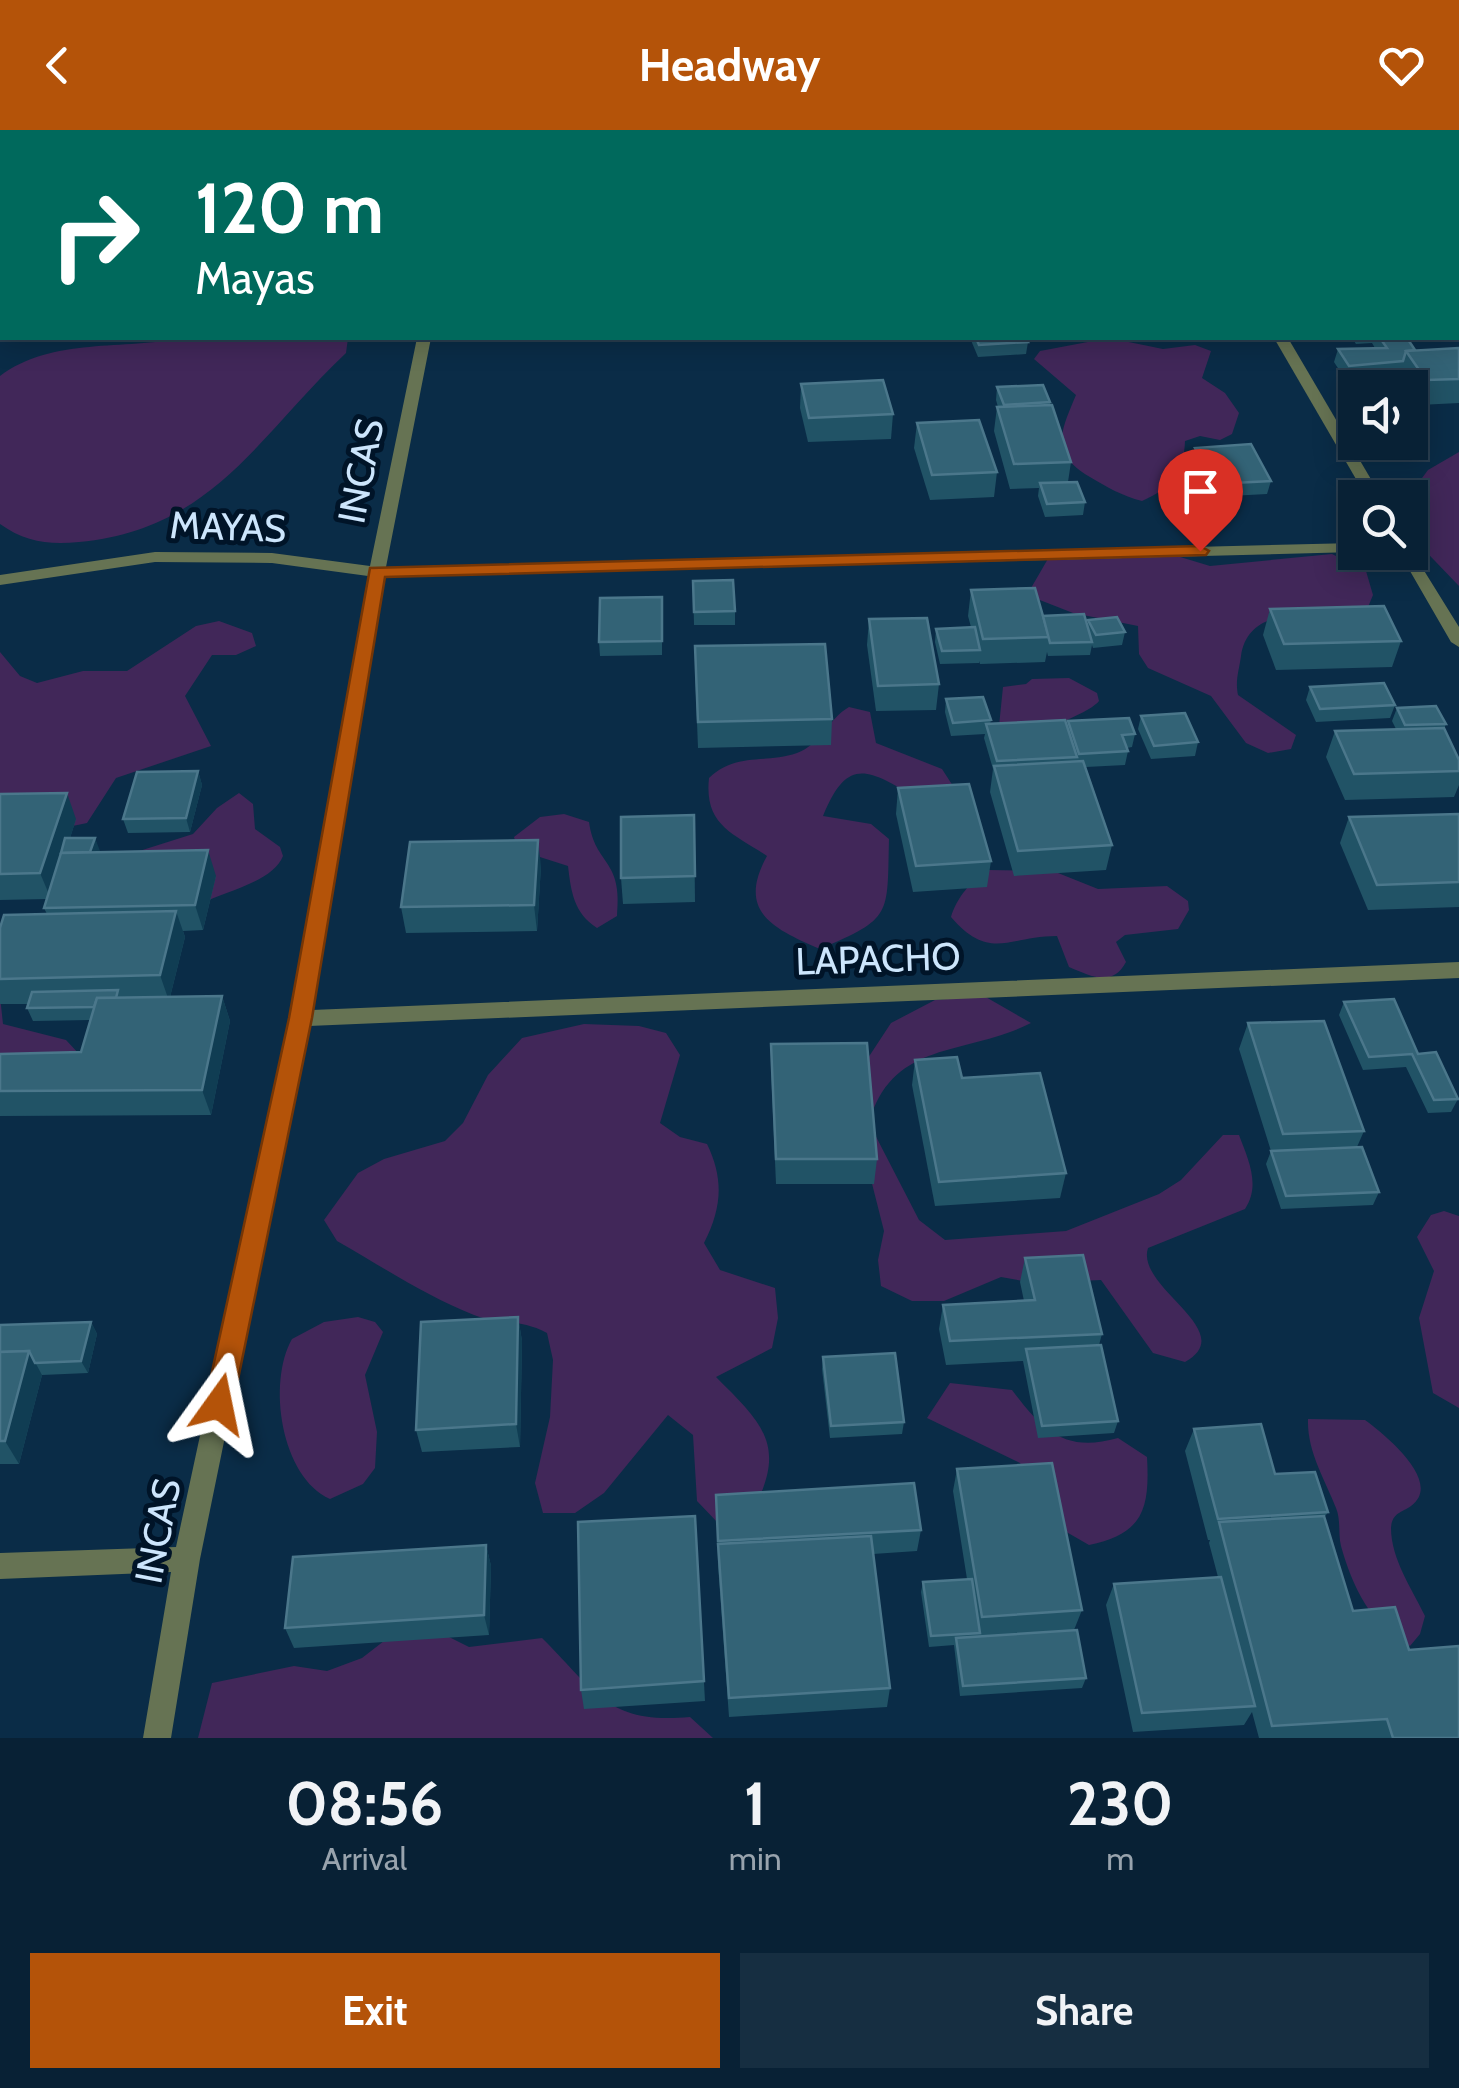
<!DOCTYPE html>
<html lang="en">
<head>
<meta charset="utf-8">
<style>
	body { margin:0; font-family:Cabin,sans-serif; background:#162e41; color:#f1f3f6; height:100vh; display:flex; flex-direction:column; font-size:38px; white-space:nowrap }
	* { box-sizing:border-box; margin:0 }
	p { font-size:32px; color:#98a3ad }
	.icon { flex:none; width:55px; height:55px; fill:none; stroke:currentColor; stroke-width:2; stroke-linecap:round; stroke-linejoin:round }
	.map { position:relative; height:1608px; overflow:hidden }
	.side { display:flex; flex-direction:column; background:#082135; flex:1 }
	.side>* { flex:none }
	.top-card { position:absolute; left:0px; top:0px; width:1460px; height:210px; box-shadow:0 5px 25px #0003,0 0 0 2px #293e50; background:#00695c; color:#fff; overflow:hidden }
	.tools { position:absolute; left:1338px; top:240px; display:grid; gap:20px }
	.tools a { display:grid; place-items:center; width:90px; height:90px; border-radius:0px; background:#082135; box-shadow:0 5px 25px #0003,0 0 0 2px #293e50; font-size:50px }
	.pin { position:absolute; display:grid; place-items:center; width:85px; height:85px; color:#fff; margin:-102px -42px; border-radius:50% 50% 50% 0; rotate:-45deg; box-shadow:0 0 10px #0007 }
	.pin .icon { rotate:45deg }
	.me { position:absolute; width:110px; margin:-55px; rotate:12deg; stroke-linejoin:round; filter:drop-shadow(0 0 8px #0008) }
	.turn { display:flex; align-items:center; gap:35px; height:210px; padding:0 30px; font-size:45px }
	.turn .icon { width:130px; height:130px; stroke-width:2.5 }
	.turn b { display:block; font-size:70px; line-height:85px }
	.eta { display:flex; justify-content:space-evenly; align-items:center; height:170px; text-align:center }
	.eta b { font-size:60px; font-weight:700; line-height:70px }
	.cta { display:flex; gap:20px; margin-top:auto; padding:20px 30px }
	.cta a { flex:1; height:115px; border-radius:0px; background:#b45309; color:#fff; font-size:40px; font-weight:700; line-height:115px; text-align:center }
	.cta a+a { background:#162e41; color:#f1f3f6 }
	header { display:flex; justify-content:space-between; align-items:center; height:130px; padding:0 30px; background:#b45309; color:#fff; font-size:45px; font-weight:700 }
	.map>svg:first-child { display:block }
	.green { fill:#412759 }
	.lines { fill:none; stroke-linecap:round; stroke-linejoin:round }
	.street { fill:#667353; fill-rule:evenodd }
	.wall { fill:#215366 }
	.shaded-wall { fill:#103d53 }
	.building { fill:#336376; stroke:#4b778b; stroke-width:2.5 }
	.route { fill:#b45309; stroke:#753606; stroke-width:2.5 }
	.labels { text-anchor:middle; stroke-width:10; stroke-linejoin:round; paint-order:stroke }
	.street-label { font-size:38px; fill:#cce5fc; stroke:#001428 }
</style>
</head>
<body>
<header><svg class="icon" aria-label="back" viewBox="0 0 24 24"><path d="M15 5l-7 7 7 7"/></svg>Headway<svg class="icon" aria-label="heart" viewBox="0 0 24 24"><path d="M12 20l-8-8c-3-5 5-10 8-4 3-6 11-1 8 4z"/></svg></header>
<div class="map">
<svg width="1459" height="1608" viewBox="0 0 1459 1608">
	<rect width="100%" height="100%" fill="#0a2c47"/>
	<g class="green">
		<path d="M 184,208 L 348,208 L 346,223 C 259,305 212,400 79,412 C 49,415 25,412 0,394 L 0,246 C 52,207 125,220 184,208 Z"/>
		<path d="M 1109,208 L 1163,219 L 1195,215 L 1211,221 L 1202,248 L 1225,263 L 1239,283 L 1232,304 L 1220,310 L 1200,306 L 1185,311 C 1184,343 1171,358 1142,371 C 1122,366 1107,357 1090,347 C 1049,323 1061,301 1076,265 L 1034,229 L 1040,221 Z"/>
		<path d="M 1459,322 L 1459,456 L 1410,405 L 1408,367 L 1428,340 Z"/>
		<path d="M 1167,423 L 1210,436 L 1332,424 L 1366,441 L 1373,465 L 1368,477 C 1327,488 1249,469 1241,526 C 1239,541 1235,550 1238,565 L 1296,605 L 1291,619 L 1268,623 L 1246,613 L 1211,566 L 1148,538 L 1139,524 L 1138,496 L 1073,483 L 1027,465 L 1049,427 Z"/>
		<path d="M 219,491 L 252,503 L 256,516 L 236,525 L 212,525 L 185,566 L 211,616 L 116,648 L 87,693 L 63,698 L 0,690 L 0,522 L 20,546 L 37,553 L 83,541 L 127,541 L 196,496 Z"/>
		<path d="M 1069,548 L 1097,563 L 1099,571 C 1092,581 1046,600 1032,601 C 1022,601 1009,597 999,596 L 1003,557 L 1026,554 L 1032,549 Z"/>
		<path d="M 849,577 L 870,582 L 876,613 L 942,639 L 953,656 L 915,667 C 867,638 847,627 823,686 L 871,694 L 889,709 C 887,786 893,788 820,819 C 774,799 736,782 767,726 C 732,703 704,695 709,648 C 736,622 765,634 797,623 C 820,615 828,589 849,577 Z"/>
		<path d="M 239,663 L 253,674 L 255,699 L 280,717 L 283,726 C 273,752 225,761 200,774 L 133,723 L 193,704 L 217,678 Z"/>
		<path d="M 564,684 L 589,692 C 595,736 623,728 617,786 L 597,798 C 574,783 571,762 568,736 L 518,720 L 514,707 L 540,687 Z"/>
		<path d="M 988,740 L 1053,741 L 1098,759 L 1167,756 L 1188,771 L 1189,780 L 1178,799 L 1125,805 L 1116,812 L 1126,832 C 1112,858 1091,846 1069,837 L 1057,806 C 1008,806 990,832 951,787 C 956,769 972,749 988,740 Z"/>
		<path d="M 0,866 L 3,894 L 66,910 L 80,925 L 0,943 Z"/>
		<path d="M 984,866 L 1031,893 C 967,926 892,909 869,993 L 919,1090 L 945,1110 L 1066,1101 L 1159,1064 L 1181,1050 L 1223,1005 L 1239,1005 C 1248,1029 1261,1055 1245,1079 L 1148,1118 C 1135,1158 1241,1201 1185,1232 L 1153,1223 L 1101,1150 L 1034,1153 L 1001,1147 L 944,1171 L 912,1171 L 881,1156 L 878,1130 L 884,1101 L 865,1026 L 866,931 L 891,893 L 935,870 Z"/>
		<path d="M 584,894 L 639,896 L 666,903 L 680,925 L 660,993 L 680,1007 L 707,1014 C 724,1049 722,1078 704,1113 L 720,1140 L 775,1158 L 778,1188 L 772,1218 L 716,1247 C 763,1294 788,1316 752,1382 L 718,1393 L 697,1371 L 693,1305 L 668,1285 L 604,1363 L 575,1383 L 543,1383 L 535,1353 L 550,1287 L 553,1230 L 547,1203 C 519,1188 501,1196 474,1185 C 426,1166 381,1136 337,1111 L 324,1090 L 358,1043 L 384,1029 L 445,1011 L 463,993 L 488,945 L 522,908 Z"/>
		<path d="M 1444,1081 L 1459,1086 L 1459,1278 L 1433,1263 L 1419,1188 L 1434,1141 L 1417,1107 L 1431,1085 Z"/>
		<path d="M 358,1187 L 375,1192 L 383,1202 L 365,1245 L 377,1302 L 375,1338 L 363,1354 L 330,1369 C 281,1347 267,1253 292,1209 L 324,1192 Z"/>
		<path d="M 950,1253 L 1012,1260 C 1043,1301 1065,1323 1118,1308 L 1147,1327 C 1150,1379 1143,1404 1089,1415 L 1056,1396 L 1020,1333 L 927,1288 Z"/>
		<path d="M 1308,1289 L 1365,1290 C 1384,1304 1444,1352 1411,1376 C 1401,1383 1392,1383 1391,1398 C 1391,1429 1412,1459 1425,1486 L 1420,1504 L 1410,1516 C 1372,1498 1352,1456 1341,1416 C 1338,1404 1341,1390 1336,1378 C 1325,1349 1307,1322 1308,1289 Z"/>
		<path d="M 433,1499 L 469,1517 L 542,1508 C 594,1559 606,1595 690,1587 L 713,1608 L 198,1608 L 212,1553 L 294,1536 L 327,1541 L 362,1528 L 393,1504 Z"/>
	</g>
	<g class="lines">
		<g class="street">
			<path d="M 1154,0 L 1166,0 L 1168,2 L 1156,2 Z"/>
			<path d="M 2,89 L 2,100 L 0,101 L 0,90 Z"/>
			<rect x="1458" y="125" width="1" height="8"/>
			<path d="M 417,208 L 431,208 L 386,437 L 1355,413 L 1356,422 L 384,447 L 312,880 L 1459,832 L 1459,848 L 309,896 L 200,1429 L 171,1608 L 143,1608 L 171,1442 L 0,1449 L 0,1423 L 176,1417 L 290,888 L 368,446 L 272,433 L 155,432 L 0,455 L 0,445 L 155,422 L 272,423 L 370,436 Z"/>
			<path d="M 1274,208 L 1288,208 L 1382,368 L 1367,368 Z"/>
			<path d="M 1410,418 L 1459,497 L 1459,517 L 1451,512 L 1399,422 L 1410,422 Z"/>
		</g>
	</g>
	<g class="wall">
		<rect x="784" y="0" width="47" height="2"/>
		<path d="M 903,0 L 946,0 L 946,2 L 904,2 Z"/>
		<path d="M 990,0 L 1055,0 L 1010,2 L 991,2 Z"/>
		<path d="M 1174,0 L 1310,0 L 1309,2 L 1174,2 Z"/>
		<path d="M 1411,0 L 1448,0 L 1443,2 L 1418,2 Z"/>
		<path d="M 970,208 L 1026,208 L 1028,212 L 1026,224 L 978,227 Z"/>
		<path d="M 1352,208 L 1420,208 L 1418,212 L 1410,212 L 1415,220 L 1459,218 L 1459,273 L 1419,275 L 1410,262 L 1410,258 L 1407,258 L 1399,244 L 1345,249 L 1334,232 L 1338,219 L 1375,218 L 1372,213 L 1356,214 Z"/>
		<path d="M 801,254 L 893,284 L 891,309 L 808,312 L 800,278 Z"/>
		<path d="M 997,257 L 1050,272 L 1050,275 L 1071,332 L 1068,352 L 1085,372 L 1083,385 L 1045,387 L 1038,366 L 1039,358 L 1010,359 L 994,301 L 997,277 L 998,277 L 996,270 Z"/>
		<path d="M 917,293 L 997,342 L 994,367 L 930,370 L 914,318 Z"/>
		<path d="M 1195,318 L 1271,351 L 1267,364 L 1211,367 L 1192,330 Z"/>
		<path d="M 693,451 L 735,481 L 735,495 L 694,495 Z"/>
		<path d="M 971,460 L 1043,486 L 1087,496 L 1088,490 L 1125,502 L 1122,515 L 1093,518 L 1092,515 L 1090,525 L 1048,526 L 1047,522 L 1045,532 L 980,534 L 979,531 L 979,533 L 940,534 L 935,512 L 936,499 L 971,497 L 968,486 Z"/>
		<path d="M 662,467 L 662,525 L 600,526 L 599,512 Z"/>
		<path d="M 1270,479 L 1401,511 L 1392,537 L 1276,540 L 1263,505 Z"/>
		<path d="M 869,489 L 939,554 L 936,580 L 876,581 L 867,515 Z"/>
		<path d="M 695,541 L 832,589 L 831,615 L 698,618 Z"/>
		<path d="M 1310,557 L 1395,575 L 1390,588 L 1316,592 L 1306,570 Z"/>
		<path d="M 946,569 L 991,590 L 990,594 L 1067,596 L 1068,591 L 1135,604 L 1132,617 L 1127,618 L 1128,621 L 1125,635 L 1086,637 L 1112,715 L 1106,740 L 1014,746 L 990,662 L 993,639 L 984,608 L 985,604 L 951,606 L 945,582 Z"/>
		<path d="M 1397,578 L 1446,594 L 1444,599 L 1459,630 L 1459,655 L 1454,667 L 1345,670 L 1326,627 L 1335,601 L 1396,599 L 1392,591 Z"/>
		<path d="M 1141,586 L 1198,612 L 1195,626 L 1151,629 L 1138,599 Z"/>
		<path d="M 198,641 L 202,655 L 190,702 L 128,703 L 123,689 Z"/>
		<path d="M 898,658 L 991,731 L 987,757 L 913,762 L 896,684 Z"/>
		<path d="M 0,664 L 76,689 L 70,708 L 95,708 L 99,722 L 216,746 L 203,800 L 183,801 L 185,807 L 170,867 L 222,866 L 230,891 L 211,985 L 0,986 L 0,924 L 81,922 L 90,890 L 33,891 L 27,878 L 28,874 L 0,874 L 0,794 L 47,784 L 44,778 L 47,769 L 0,770 Z"/>
		<path d="M 1459,684 L 1459,777 L 1368,780 L 1340,713 L 1349,687 Z"/>
		<path d="M 694,685 L 695,772 L 623,774 L 621,748 Z"/>
		<path d="M 541,736 L 537,801 L 406,803 L 401,777 Z"/>
		<path d="M 1344,872 L 1418,924 L 1458,969 L 1451,982 L 1428,983 L 1406,937 L 1363,940 L 1339,885 Z"/>
		<path d="M 1248,893 L 1364,1001 L 1357,1017 L 1379,1062 L 1373,1075 L 1281,1079 L 1266,1034 L 1271,1021 L 1239,919 Z"/>
		<path d="M 771,914 L 877,1029 L 874,1054 L 776,1054 L 771,939 Z"/>
		<path d="M 915,930 L 962,948 L 1066,1043 L 1060,1068 L 935,1076 L 912,955 Z"/>
		<path d="M 1025,1128 L 1102,1204 L 1099,1215 L 1118,1291 L 1114,1303 L 1038,1308 L 1023,1231 L 946,1235 L 939,1199 L 943,1175 L 1024,1171 L 1020,1152 Z"/>
		<path d="M 518,1187 L 522,1211 L 520,1317 L 422,1322 L 416,1300 Z"/>
		<path d="M 91,1192 L 97,1204 L 88,1243 L 42,1245 L 19,1334 L 0,1334 L 0,1195 Z"/>
		<path d="M 823,1227 L 904,1292 L 902,1304 L 830,1308 L 822,1239 Z"/>
		<path d="M 1194,1299 L 1275,1344 L 1328,1382 L 1324,1388 L 1353,1481 L 1409,1520 L 1459,1608 L 1259,1608 L 1252,1582 L 1244,1595 L 1133,1602 L 1106,1475 L 1114,1454 L 1218,1447 L 1209,1413 L 1210,1410 L 1208,1410 L 1185,1321 Z"/>
		<path d="M 957,1339 L 1082,1480 L 1074,1500 L 1086,1548 L 1082,1558 L 960,1566 L 954,1515 L 929,1517 L 921,1462 L 923,1452 L 967,1449 L 953,1361 Z"/>
		<path d="M 716,1365 L 921,1400 L 917,1421 L 873,1424 L 890,1558 L 887,1577 L 729,1587 L 718,1435 Z"/>
		<path d="M 695,1386 L 705,1571 L 584,1579 L 581,1560 Z"/>
		<path d="M 486,1415 L 491,1436 L 489,1505 L 294,1518 L 285,1498 Z"/>
	</g>
	<g class="shaded-wall">
		<path d="M 198,641 L 202,655 L 190,702 L 186,688 Z"/>
		<path d="M 67,663 L 76,689 L 51,769 L 40,743 Z"/>
		<path d="M 95,708 L 100,721 L 92,746 L 87,732 Z"/>
		<path d="M 538,710 L 541,736 L 537,801 L 534,775 Z"/>
		<path d="M 208,720 L 216,746 L 203,800 L 195,775 Z"/>
		<path d="M 176,781 L 185,807 L 169,871 L 160,845 Z"/>
		<path d="M 222,866 L 230,891 L 211,985 L 202,960 Z"/>
		<path d="M 518,1187 L 522,1211 L 520,1317 L 516,1294 Z"/>
		<path d="M 91,1192 L 97,1204 L 88,1243 L 81,1231 Z"/>
		<path d="M 29,1221 L 42,1245 L 19,1334 L 5,1311 Z"/>
		<path d="M 486,1415 L 491,1436 L 489,1505 L 484,1485 Z"/>
	</g>
	<g class="building">
		<path d="M 1217,0 L 1293,0 L 1295,2 L 1219,2 Z"/>
		<path d="M 976,208 L 1026,208 L 1028,212 L 979,215 Z"/>
		<path d="M 1380,208 L 1407,208 L 1415,220 L 1406,221 L 1403,231 L 1349,236 L 1338,219 L 1387,218 Z"/>
		<path d="M 1459,218 L 1459,249 L 1426,250 L 1406,221 Z"/>
		<path d="M 883,250 L 893,284 L 809,288 L 801,254 Z"/>
		<path d="M 1043,255 L 1050,272 L 1004,275 L 997,257 Z"/>
		<path d="M 1052,275 L 1071,332 L 1014,334 L 997,277 Z"/>
		<path d="M 979,290 L 997,342 L 932,345 L 917,293 Z"/>
		<path d="M 1251,314 L 1271,351 L 1214,354 L 1195,318 Z"/>
		<path d="M 1077,352 L 1085,372 L 1047,374 L 1040,353 Z"/>
		<path d="M 733,450 L 735,481 L 694,482 L 693,451 Z"/>
		<path d="M 1035,458 L 1049,507 L 983,509 L 971,460 Z"/>
		<path d="M 662,467 L 662,511 L 599,512 L 600,468 Z"/>
		<path d="M 1384,476 L 1401,511 L 1284,514 L 1270,479 Z"/>
		<path d="M 1084,484 L 1092,512 L 1050,513 L 1043,486 Z"/>
		<path d="M 1117,487 L 1125,502 L 1096,505 L 1088,490 Z"/>
		<path d="M 927,488 L 939,554 L 878,556 L 869,489 Z"/>
		<path d="M 975,497 L 980,520 L 942,521 L 936,499 Z"/>
		<path d="M 825,514 L 832,589 L 698,592 L 695,516 Z"/>
		<path d="M 1384,553 L 1395,575 L 1320,579 L 1310,557 Z"/>
		<path d="M 983,567 L 991,590 L 953,593 L 946,569 Z"/>
		<path d="M 1436,576 L 1446,594 L 1405,595 L 1397,578 Z"/>
		<path d="M 1185,583 L 1198,612 L 1154,616 L 1141,586 Z"/>
		<path d="M 1129,588 L 1135,604 L 1122,605 L 1128,621 L 1079,624 L 1068,591 Z"/>
		<path d="M 1065,590 L 1077,627 L 997,631 L 986,594 Z"/>
		<path d="M 1444,598 L 1459,630 L 1459,641 L 1354,644 L 1335,601 Z"/>
		<path d="M 1083,631 L 1112,715 L 1018,721 L 994,636 Z"/>
		<path d="M 198,641 L 186,688 L 123,689 L 137,642 Z"/>
		<path d="M 969,654 L 991,731 L 916,736 L 898,658 Z"/>
		<path d="M 67,663 L 40,743 L 0,744 L 0,664 Z"/>
		<path d="M 1459,684 L 1459,752 L 1377,755 L 1349,687 Z"/>
		<path d="M 694,685 L 695,746 L 621,748 L 621,687 Z"/>
		<path d="M 65,708 L 95,708 L 90,722 L 61,723 Z"/>
		<path d="M 538,710 L 534,775 L 401,777 L 410,712 Z"/>
		<path d="M 208,720 L 195,775 L 44,778 L 61,723 Z"/>
		<path d="M 176,781 L 160,845 L 0,849 L 0,798 L 4,785 Z"/>
		<path d="M 118,860 L 116,868 L 97,868 L 94,877 L 27,878 L 32,862 Z"/>
		<path d="M 222,866 L 202,960 L 0,961 L 0,924 L 81,922 L 97,868 Z"/>
		<path d="M 1394,869 L 1418,924 L 1436,922 L 1458,969 L 1434,970 L 1412,924 L 1369,927 L 1344,872 Z"/>
		<path d="M 1324,891 L 1364,1001 L 1283,1004 L 1248,893 Z"/>
		<path d="M 867,913 L 877,1029 L 776,1029 L 771,914 Z"/>
		<path d="M 957,927 L 962,948 L 1040,943 L 1066,1043 L 939,1052 L 915,930 Z"/>
		<path d="M 1362,1017 L 1379,1062 L 1286,1066 L 1271,1021 Z"/>
		<path d="M 1083,1125 L 1102,1204 L 950,1211 L 943,1175 L 1035,1170 L 1025,1128 Z"/>
		<path d="M 518,1187 L 516,1294 L 416,1300 L 421,1192 Z"/>
		<path d="M 91,1192 L 81,1231 L 35,1233 L 29,1221 L 0,1222 L 0,1195 Z"/>
		<path d="M 1101,1215 L 1118,1291 L 1042,1296 L 1026,1219 Z"/>
		<path d="M 29,1221 L 5,1311 L 0,1311 L 0,1222 Z"/>
		<path d="M 895,1223 L 904,1292 L 831,1296 L 823,1227 Z"/>
		<path d="M 1261,1294 L 1275,1344 L 1315,1342 L 1328,1382 L 1218,1389 L 1194,1299 Z"/>
		<path d="M 1052,1333 L 1082,1480 L 982,1487 L 957,1339 Z"/>
		<path d="M 914,1353 L 921,1400 L 718,1411 L 716,1365 Z"/>
		<path d="M 695,1386 L 704,1551 L 581,1560 L 578,1392 Z"/>
		<path d="M 1324,1386 L 1353,1481 L 1395,1477 L 1409,1520 L 1459,1516 L 1459,1608 L 1393,1608 L 1387,1589 L 1272,1596 L 1219,1392 Z"/>
		<path d="M 871,1406 L 890,1558 L 729,1568 L 718,1414 Z"/>
		<path d="M 486,1415 L 484,1485 L 285,1498 L 293,1427 Z"/>
		<path d="M 1221,1447 L 1255,1576 L 1142,1583 L 1114,1454 Z"/>
		<path d="M 972,1449 L 980,1503 L 931,1506 L 923,1452 Z"/>
		<path d="M 1077,1500 L 1086,1548 L 963,1556 L 956,1508 Z"/>
	</g>
	<path class="route" d="M 1200,416 L 1209,421 L 1206,425 L 385,447 L 312,888 L 233,1274 L 229,1284 L 219,1287 L 209,1284 L 205,1274 L 289,888 L 370,438 Z"/>
	<g class="labels">
		<g class="street-label">
			<text transform="translate(361 341) rotate(-79)" y="13">INCAS</text>
			<text transform="translate(228 397) rotate(2)" y="13">MAYAS</text>
			<text transform="translate(878 829) rotate(-2)" y="13">LAPACHO</text>
			<text transform="translate(158 1401) rotate(-79)" y="13">INCAS</text>
		</g>
	</g>
</svg>
<div class="tools">
<a><svg class="icon" aria-label="sound" viewBox="0 0 24 24"><path d="M4 9h4l5-4v14l-5-4H4zM17 9q2 3 0 6"/></svg></a>
<a><svg class="icon" aria-label="search" viewBox="0 0 24 24"><circle cx="10" cy="10" r="6"/><path d="M15 15l6 6"/></svg></a>
</div>
<div class="pin" style="left:1200px;top:421px;background:#d93025"><svg class="icon" aria-label="arrive" viewBox="0 0 24 24"><path d="M6 21V4h12l-3 4 3 4H6"/></svg></div>
<svg class="me" style="left:219px;top:1274px" viewBox="-20 -20 40 40"><path d="M0-17L14 15 0 8-14 15z" fill="#b45309" stroke="#fff" stroke-width="4"/></svg>
<div class="top-card">
<div class="turn"><svg class="icon" aria-label="right" viewBox="0 0 24 24"><path d="M7 20v-9h11M14 6l5 5-5 5"/></svg><div><b>120 m</b>Mayas</div></div>
</div>
</div>
<section class="side">
<div class="eta">
<div><b>08:56</b><p>Arrival</p></div>
<div><b>1</b><p>min</p></div>
<div><b>230</b><p>m</p></div>
</div>
<div class="cta"><a>Exit</a><a>Share</a></div>
</section>
</body>
</html>
